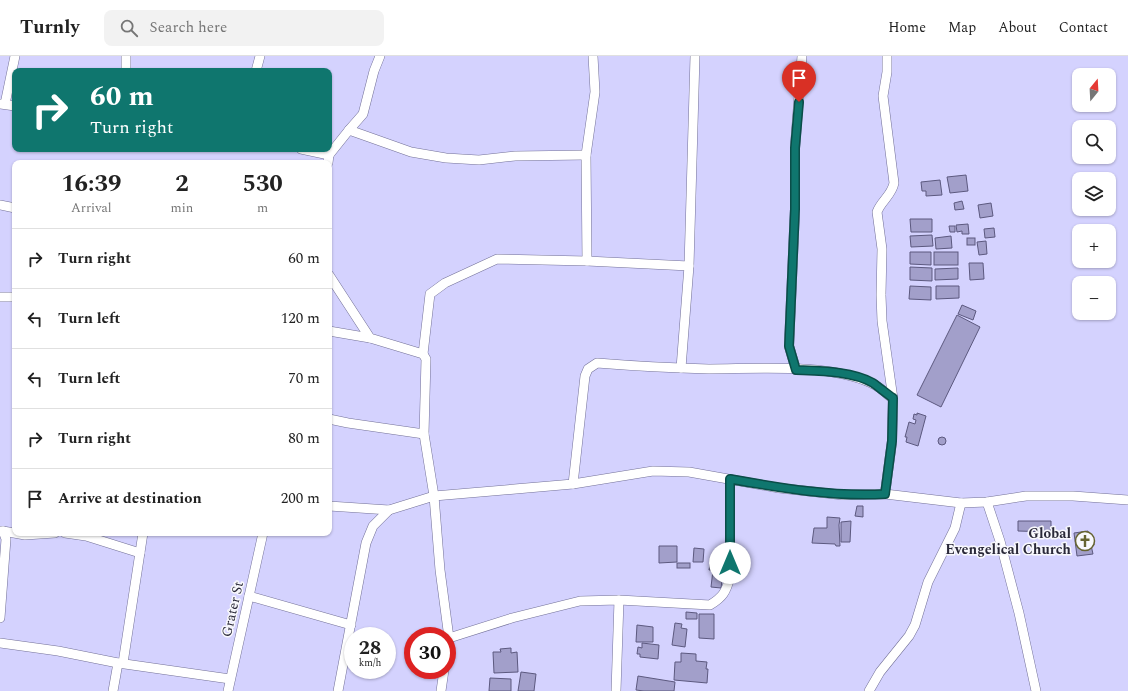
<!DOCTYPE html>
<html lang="en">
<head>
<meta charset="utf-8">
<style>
	body { margin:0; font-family:Spectral,serif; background:#f2f2f2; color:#222; height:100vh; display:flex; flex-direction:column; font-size:15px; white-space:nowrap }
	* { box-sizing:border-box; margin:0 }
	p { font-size:13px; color:#767676 }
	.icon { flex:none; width:22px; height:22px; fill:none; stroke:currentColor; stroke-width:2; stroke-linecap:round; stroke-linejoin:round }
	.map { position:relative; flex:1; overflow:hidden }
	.sheet { position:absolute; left:12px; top:104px; width:320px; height:376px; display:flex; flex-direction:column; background:#fff; border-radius:8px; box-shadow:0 1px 3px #0004 }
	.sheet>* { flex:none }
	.banner { position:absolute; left:12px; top:12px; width:320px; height:84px; border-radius:8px; box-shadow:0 1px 3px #0004; background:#0f766e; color:#fff; overflow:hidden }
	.needle { width:26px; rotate:18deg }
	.fabs { position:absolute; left:1072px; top:12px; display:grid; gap:8px }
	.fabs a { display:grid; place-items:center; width:44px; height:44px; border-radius:8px; background:#fff; box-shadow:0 1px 3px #0004; font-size:20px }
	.speed { position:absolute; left:344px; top:571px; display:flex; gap:8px; font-size:20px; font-weight:700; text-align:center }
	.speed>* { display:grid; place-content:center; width:52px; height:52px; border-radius:50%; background:#fff; box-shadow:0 1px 3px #0004; line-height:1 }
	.speed small { font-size:10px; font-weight:400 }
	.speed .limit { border:6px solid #d22; background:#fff; color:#111 }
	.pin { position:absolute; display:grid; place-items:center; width:34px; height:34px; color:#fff; margin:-41px -17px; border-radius:50% 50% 50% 0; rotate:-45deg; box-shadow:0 0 4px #0007 }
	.pin .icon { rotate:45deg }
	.me { position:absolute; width:44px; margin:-22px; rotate:0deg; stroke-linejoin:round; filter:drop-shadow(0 0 3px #0008) }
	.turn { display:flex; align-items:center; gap:14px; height:84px; padding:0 12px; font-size:18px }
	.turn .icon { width:52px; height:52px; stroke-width:2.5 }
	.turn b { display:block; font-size:28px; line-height:34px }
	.eta { display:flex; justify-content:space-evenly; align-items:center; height:68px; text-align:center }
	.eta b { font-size:24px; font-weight:700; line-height:28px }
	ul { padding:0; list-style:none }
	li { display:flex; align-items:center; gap:12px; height:60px; padding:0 12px; border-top:1px solid #e0e0e0 }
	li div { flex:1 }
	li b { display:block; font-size:15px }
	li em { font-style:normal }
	header { display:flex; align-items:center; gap:24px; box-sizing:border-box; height:56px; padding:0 20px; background:#fff; border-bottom:1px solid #e0e0e0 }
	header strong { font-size:19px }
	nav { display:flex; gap:22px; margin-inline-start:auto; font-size:14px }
	.search { width:280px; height:36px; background:#f2f2f2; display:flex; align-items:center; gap:10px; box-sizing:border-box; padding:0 14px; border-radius:8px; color:#767676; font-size:15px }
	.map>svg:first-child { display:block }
	.building { fill:#a29fca; stroke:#5c597f }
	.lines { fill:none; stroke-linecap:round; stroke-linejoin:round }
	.minor-casing { stroke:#737198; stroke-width:10 }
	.minor { stroke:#fff; stroke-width:9 }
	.route-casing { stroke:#0a4d48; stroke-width:10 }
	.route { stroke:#0f766e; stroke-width:7 }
	.labels { text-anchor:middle; stroke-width:3; stroke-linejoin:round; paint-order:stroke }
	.poi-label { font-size:14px; font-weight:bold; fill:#2a2939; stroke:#f8f8fc; text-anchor:end }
	.street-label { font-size:14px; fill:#2a2939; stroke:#f8f8fc }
</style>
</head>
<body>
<header>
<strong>Turnly</strong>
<div class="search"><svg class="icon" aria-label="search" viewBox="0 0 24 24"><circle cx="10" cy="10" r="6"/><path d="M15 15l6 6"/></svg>Search here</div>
<nav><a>Home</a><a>Map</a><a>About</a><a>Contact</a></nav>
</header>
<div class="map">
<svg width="1128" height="635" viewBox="0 0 1128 635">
	<rect width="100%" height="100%" fill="#d4d2fe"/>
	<g class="building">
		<path d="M 966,119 L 968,135 L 950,137 L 947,121 Z"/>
		<path d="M 940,124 L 942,139 L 926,140 L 926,135 L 922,135 L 921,126 Z"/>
		<path d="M 962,145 L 964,153 L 955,154 L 954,147 Z"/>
		<path d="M 991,147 L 993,160 L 980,162 L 978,149 Z"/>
		<path d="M 910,163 L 932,163 L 932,176 L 911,176 Z"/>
		<path d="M 968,168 L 969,178 L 962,178 L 962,175 L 957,176 L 956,169 Z"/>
		<path d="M 949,170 L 955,170 L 955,176 L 950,176 Z"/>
		<path d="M 994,172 L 995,181 L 985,182 L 984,173 Z"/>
		<path d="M 932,179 L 933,190 L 911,191 L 910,180 Z"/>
		<path d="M 951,180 L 952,192 L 936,193 L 935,182 Z"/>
		<rect x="967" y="182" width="8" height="7"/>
		<path d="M 986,185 L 987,198 L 979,199 L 977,186 Z"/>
		<path d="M 910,196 L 931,196 L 931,209 L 910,208 Z"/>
		<rect x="934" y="196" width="24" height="13"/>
		<path d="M 969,207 L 983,207 L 984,223 L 970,224 Z"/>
		<path d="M 910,211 L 932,212 L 932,225 L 910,224 Z"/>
		<path d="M 958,212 L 958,223 L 935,224 L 935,213 Z"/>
		<path d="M 910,230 L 931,231 L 931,244 L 909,243 Z"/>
		<path d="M 936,230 L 959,230 L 959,242 L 936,243 Z"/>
		<path d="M 962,249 L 976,255 L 973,264 L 958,258 Z"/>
		<path d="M 957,259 L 980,271 L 941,351 L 917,339 Z"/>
		<path d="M 917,357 L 926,360 L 918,390 L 906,386 L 907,381 L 905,381 L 909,366 L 915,368 L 916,364 L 913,363 L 914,358 L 917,359 Z"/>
		<circle cx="942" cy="385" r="4"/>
		<path d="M 857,450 L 863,450 L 863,461 L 855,460 Z"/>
		<path d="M 827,461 L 840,462 L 839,469 L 840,490 L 836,490 L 835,488 L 812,487 L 814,472 L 827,472 Z"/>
		<path d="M 851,465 L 850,486 L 841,486 L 841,466 Z"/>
		<path d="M 1018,465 L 1051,465 L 1051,476 L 1018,475 Z"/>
		<path d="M 1088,475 L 1089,482 L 1093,481 L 1094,489 L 1091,489 L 1093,498 L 1077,500 L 1074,477 Z"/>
		<path d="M 659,490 L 677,490 L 677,506 L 659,507 Z"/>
		<path d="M 694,492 L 704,493 L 703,506 L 693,506 Z"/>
		<path d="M 717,501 L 725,502 L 721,532 L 711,531 L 713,514 L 709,514 L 710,508 L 716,509 Z"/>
		<rect x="677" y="507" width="13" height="5"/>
		<path d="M 686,556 L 697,557 L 697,563 L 686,563 Z"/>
		<path d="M 699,558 L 714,558 L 714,583 L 699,582 Z"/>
		<path d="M 675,567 L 682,568 L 681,572 L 687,573 L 685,591 L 672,589 Z"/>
		<path d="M 637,569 L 653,571 L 653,586 L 636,586 Z"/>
		<path d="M 642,587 L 659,589 L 658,603 L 640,601 L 640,598 L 637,598 L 638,591 L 642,592 Z"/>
		<path d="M 511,592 L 511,597 L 517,596 L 518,616 L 494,617 L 493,596 L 501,596 L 500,593 Z"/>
		<path d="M 681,597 L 696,598 L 696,605 L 707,606 L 706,613 L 708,613 L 707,627 L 674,624 L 675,606 L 681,606 Z"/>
		<path d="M 521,616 L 536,618 L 534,635 L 518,635 Z"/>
		<path d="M 638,620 L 675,626 L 674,635 L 644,635 L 636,634 Z"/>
		<path d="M 490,622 L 511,623 L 511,635 L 489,635 Z"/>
	</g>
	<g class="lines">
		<defs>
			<g id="minor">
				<path d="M 126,15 L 126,0"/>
				<path d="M 256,15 L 260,0"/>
				<path d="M 0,48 L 15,50"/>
				<path d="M 5,48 L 15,0"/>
				<path d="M 349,74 L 363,58 L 374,15 L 380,0"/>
				<path d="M 301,93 L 329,99 L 328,107"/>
				<path d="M 329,99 L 349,74 L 411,96 L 446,102 L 479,104 L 515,100 L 586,99"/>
				<path d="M 0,149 L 15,152"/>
				<path d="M 587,205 L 586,99 L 595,36 L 593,0"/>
				<path d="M 329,219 L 370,282 L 423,298 L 426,303 L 424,378 L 434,440 L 440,514 L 449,582 L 447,595"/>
				<path d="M 0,241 L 15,241"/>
				<path d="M 329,275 L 370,282"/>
				<path d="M 423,298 L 430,238 L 445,227 L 497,203 L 587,205 L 689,210"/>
				<path d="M 681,312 L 689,210 L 695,0"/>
				<path d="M 796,314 L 789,290 L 795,153 L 795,92 L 802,0"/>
				<path d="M 329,363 L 348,367 L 424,378"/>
				<path d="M 573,428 L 585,320 L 588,313 L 597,307 C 634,310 672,312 709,313 C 756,313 828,307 871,327 C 879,330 886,337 893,343"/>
				<path d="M 885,438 L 892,385 L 893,343 L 882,265 L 881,239 L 882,193 L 877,156 C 881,145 892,139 894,127 L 883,40 L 887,16 L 887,0"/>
				<path d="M 987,446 L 1000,485 L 1019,557 L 1036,635"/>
				<path d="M 329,450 L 389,454 L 434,440 L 573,428 L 653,415 L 689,416 L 779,432 L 843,439 L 885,438 L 961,447 L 987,446 L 1026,440 L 1073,440 L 1128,444"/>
				<path d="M 0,475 L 3,475 L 6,483 L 0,562"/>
				<path d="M 3,475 L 25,479 L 55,477"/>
				<path d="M 65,477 L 86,480 L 140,497"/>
				<path d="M 249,540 L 351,569"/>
				<path d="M 449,582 L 512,562 L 580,545 L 619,544 L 710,549 C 723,541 726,536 730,521 L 730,423"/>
				<path d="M 0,587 L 58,595 L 118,607 L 230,623"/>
				<path d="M 123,607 L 143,477"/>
				<path d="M 113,635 L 118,607"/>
				<path d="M 228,635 L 263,477"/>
				<path d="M 338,635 L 366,487 L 373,470 L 389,454"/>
				<path d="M 441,635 L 444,614"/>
				<path d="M 616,635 L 619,544"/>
				<path d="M 869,635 L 880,616 L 909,580 L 915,569 L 928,526 L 955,472 L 961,447"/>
			</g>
		</defs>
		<use href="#minor" class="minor-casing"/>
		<use href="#minor" class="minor"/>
	</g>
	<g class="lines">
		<defs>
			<path id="route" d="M 730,507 L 730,423 C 781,432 833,441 885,438 L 892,385 L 893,342 C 887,338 880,332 873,327 C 852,315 819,315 796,314 L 789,290 L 795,153 L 795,92 L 799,46"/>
		</defs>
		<use href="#route" class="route-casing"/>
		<use href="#route" class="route"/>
	</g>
	<defs>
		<symbol id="church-ring" viewBox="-11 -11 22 22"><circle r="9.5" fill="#f8f8fc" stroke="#656330" stroke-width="1.5"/><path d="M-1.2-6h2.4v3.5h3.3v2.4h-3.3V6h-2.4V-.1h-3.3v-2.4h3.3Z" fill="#656330"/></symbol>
	</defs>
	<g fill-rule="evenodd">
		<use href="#church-ring" x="1074" y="474" width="22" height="22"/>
	</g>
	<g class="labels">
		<g class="poi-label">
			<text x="1071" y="482">Global<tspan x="1071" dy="16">Evengelical Church</tspan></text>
		</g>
		<g class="street-label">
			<text transform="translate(232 553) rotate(-77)" y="5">Grater St</text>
		</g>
	</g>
</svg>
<div class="fabs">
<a><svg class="needle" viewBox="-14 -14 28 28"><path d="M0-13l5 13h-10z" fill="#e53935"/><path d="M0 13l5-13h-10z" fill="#767676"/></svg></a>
<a><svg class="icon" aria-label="search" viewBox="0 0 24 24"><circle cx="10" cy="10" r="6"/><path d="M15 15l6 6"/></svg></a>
<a><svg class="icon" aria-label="layers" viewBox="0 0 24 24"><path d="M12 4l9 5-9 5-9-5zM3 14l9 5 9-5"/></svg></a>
<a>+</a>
<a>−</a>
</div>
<div class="speed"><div>28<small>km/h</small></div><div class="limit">30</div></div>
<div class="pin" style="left:799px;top:46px;background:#d93025"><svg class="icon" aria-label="arrive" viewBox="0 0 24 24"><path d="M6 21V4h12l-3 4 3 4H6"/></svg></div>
<svg class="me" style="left:730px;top:507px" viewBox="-20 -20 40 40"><circle r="19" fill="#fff"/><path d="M0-13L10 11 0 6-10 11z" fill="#0f766e"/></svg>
<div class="banner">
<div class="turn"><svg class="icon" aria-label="right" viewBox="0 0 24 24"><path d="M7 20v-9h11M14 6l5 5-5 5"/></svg><div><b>60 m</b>Turn right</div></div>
</div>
<section class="sheet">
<div class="eta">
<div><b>16:39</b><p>Arrival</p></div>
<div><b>2</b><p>min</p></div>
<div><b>530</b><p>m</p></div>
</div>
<ul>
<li><svg class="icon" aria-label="right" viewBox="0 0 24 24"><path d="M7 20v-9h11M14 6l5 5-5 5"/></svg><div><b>Turn right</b></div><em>60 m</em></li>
<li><svg class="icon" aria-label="left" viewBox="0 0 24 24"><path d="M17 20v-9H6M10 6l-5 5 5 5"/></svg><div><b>Turn left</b></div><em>120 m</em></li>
<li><svg class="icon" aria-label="left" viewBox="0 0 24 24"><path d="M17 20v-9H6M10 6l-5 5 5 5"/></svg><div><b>Turn left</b></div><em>70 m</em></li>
<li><svg class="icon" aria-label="right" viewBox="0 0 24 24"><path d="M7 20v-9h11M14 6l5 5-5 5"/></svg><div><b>Turn right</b></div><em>80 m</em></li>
<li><svg class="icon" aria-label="arrive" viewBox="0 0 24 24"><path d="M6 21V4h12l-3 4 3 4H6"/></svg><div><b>Arrive at destination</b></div><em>200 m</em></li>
</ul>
</section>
</div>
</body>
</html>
